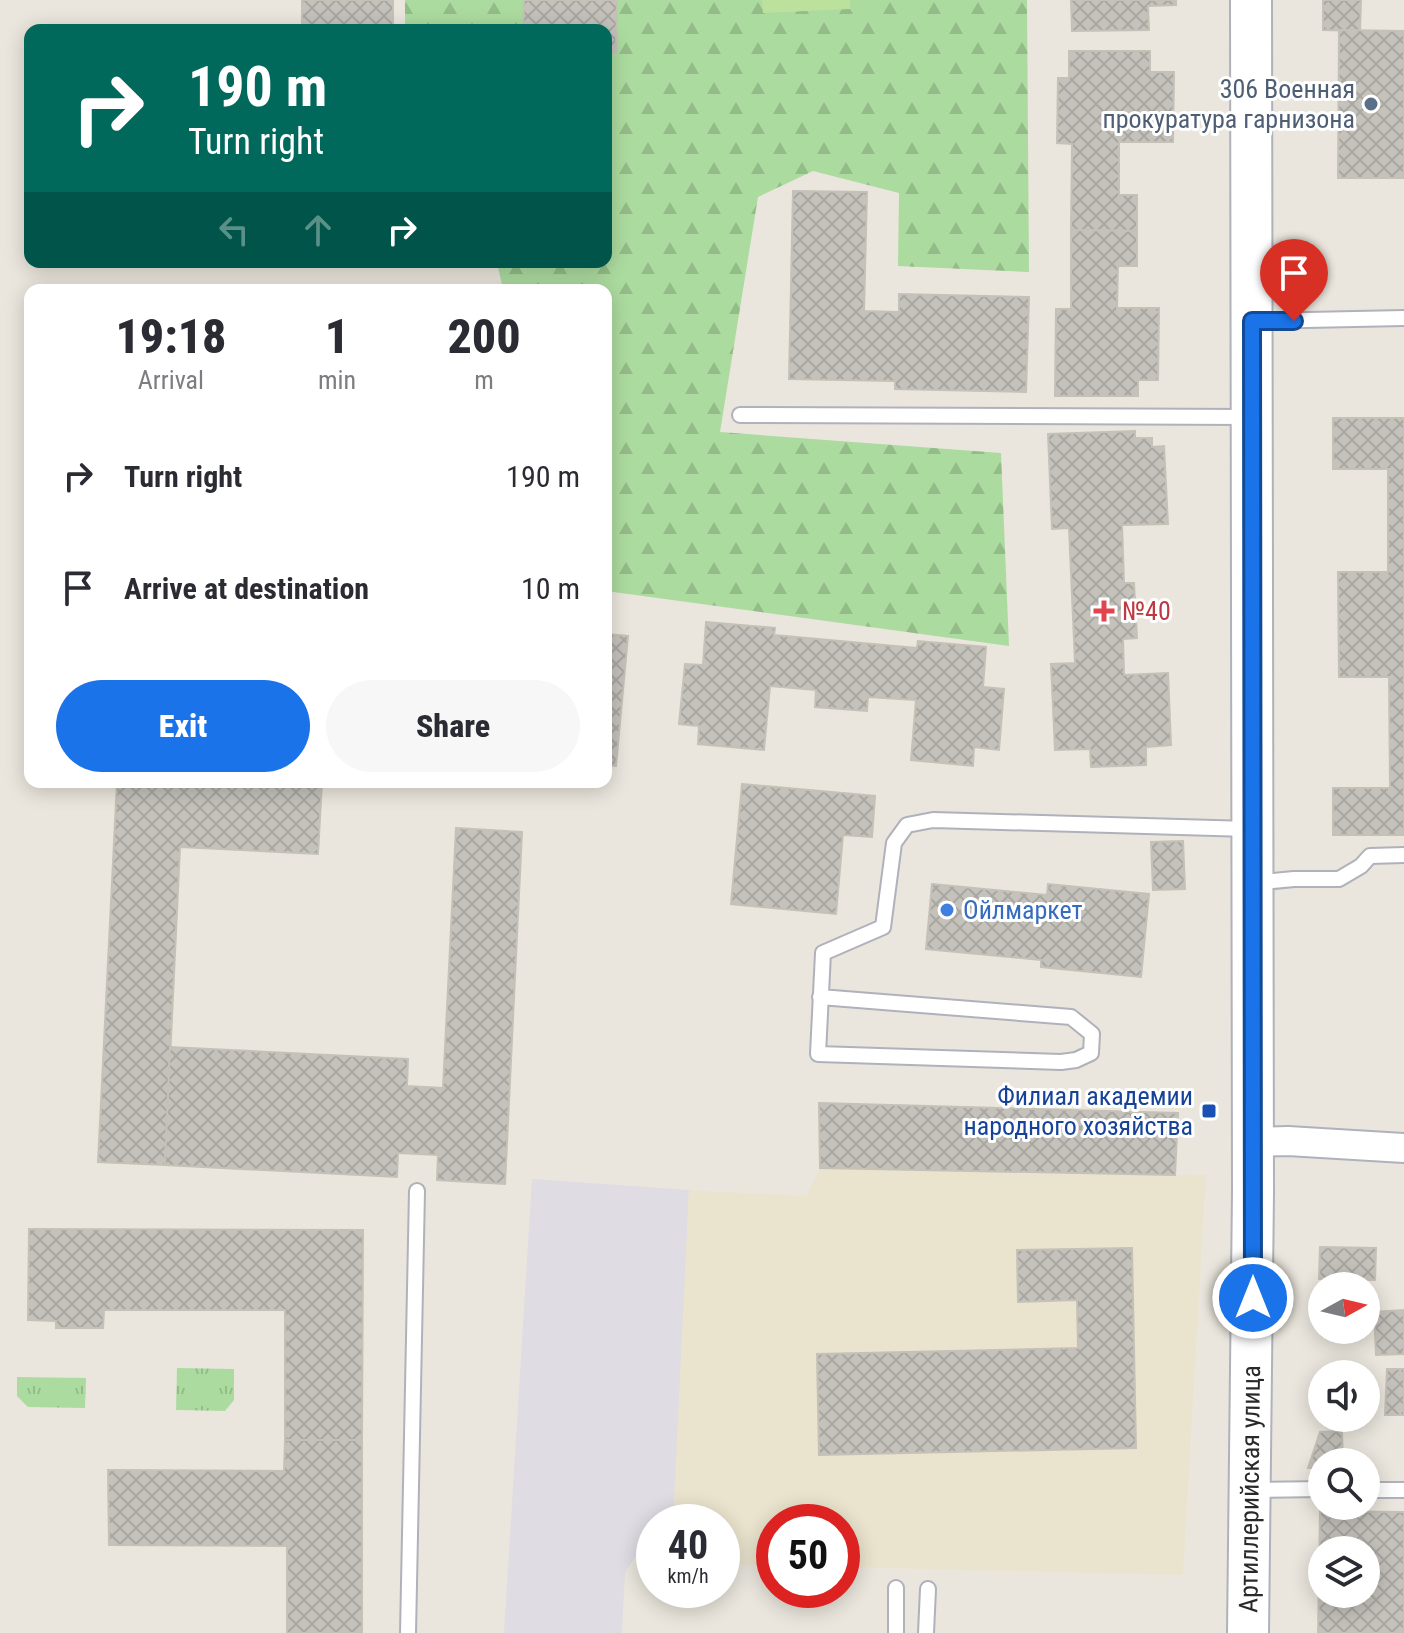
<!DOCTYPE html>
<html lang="en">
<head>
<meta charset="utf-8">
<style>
	body { margin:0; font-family:"Roboto Condensed",sans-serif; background:#f7f7f7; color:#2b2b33; height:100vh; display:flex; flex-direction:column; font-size:30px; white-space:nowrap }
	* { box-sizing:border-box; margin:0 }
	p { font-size:26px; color:#7c7c81 }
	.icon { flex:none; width:44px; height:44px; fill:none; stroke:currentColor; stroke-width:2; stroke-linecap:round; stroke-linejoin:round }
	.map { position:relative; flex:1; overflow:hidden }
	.side { position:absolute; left:24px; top:284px; width:588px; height:504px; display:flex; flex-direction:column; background:#fff; border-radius:16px; box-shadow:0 4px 20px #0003 }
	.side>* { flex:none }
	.top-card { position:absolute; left:24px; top:24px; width:588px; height:244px; border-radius:16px; box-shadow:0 4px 20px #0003; background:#00695c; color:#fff; overflow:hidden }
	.needle { width:52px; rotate:82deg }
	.buttons { position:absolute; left:1308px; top:1272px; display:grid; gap:16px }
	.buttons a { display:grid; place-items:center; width:72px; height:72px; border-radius:50%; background:#fff; box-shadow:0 4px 20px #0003; font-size:40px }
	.speed { position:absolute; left:636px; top:1504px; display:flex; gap:16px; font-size:40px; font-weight:700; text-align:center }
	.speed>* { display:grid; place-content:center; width:104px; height:104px; border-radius:50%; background:#fff; box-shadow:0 4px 20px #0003; line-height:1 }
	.speed small { font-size:20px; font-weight:400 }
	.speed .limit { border:12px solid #d22; background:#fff; color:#111 }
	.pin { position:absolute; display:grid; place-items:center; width:68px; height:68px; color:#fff; margin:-82px -34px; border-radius:50% 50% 50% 0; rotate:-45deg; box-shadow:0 0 8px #0007 }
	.pin .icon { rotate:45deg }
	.me { position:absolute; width:88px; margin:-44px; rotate:0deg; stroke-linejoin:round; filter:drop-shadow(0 0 6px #0008) }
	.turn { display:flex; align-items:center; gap:28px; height:168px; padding:0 32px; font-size:36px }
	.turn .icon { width:104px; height:104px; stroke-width:2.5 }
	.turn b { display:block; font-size:56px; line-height:68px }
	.lanes { display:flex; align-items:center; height:76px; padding:0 32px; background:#0003; justify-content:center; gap:40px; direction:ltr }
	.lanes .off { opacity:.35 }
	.eta { display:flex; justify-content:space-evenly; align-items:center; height:136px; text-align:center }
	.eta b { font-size:48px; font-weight:800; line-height:56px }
	.primary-button { display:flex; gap:16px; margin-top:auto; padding:16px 32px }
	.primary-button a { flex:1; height:92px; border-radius:48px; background:#1a73e8; color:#fff; font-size:32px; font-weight:800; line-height:92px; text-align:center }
	.primary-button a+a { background:#f7f7f7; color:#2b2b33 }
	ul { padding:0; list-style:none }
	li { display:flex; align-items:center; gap:24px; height:112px; padding:0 32px }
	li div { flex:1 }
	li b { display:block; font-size:30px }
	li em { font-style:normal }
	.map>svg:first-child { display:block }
	.industrial { fill:#dfdce3 }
	.education { fill:#eae4ce }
	.forest { fill:url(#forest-firs) }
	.park { fill:url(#park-tufts) }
	.pitch { fill:#bbe19c }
	.building { fill:url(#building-cross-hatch); stroke:#c5c1b7; stroke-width:2; fill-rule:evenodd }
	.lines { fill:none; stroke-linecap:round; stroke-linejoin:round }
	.service-casing { stroke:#b0b1bb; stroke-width:18 }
	.minor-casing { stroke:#b0b1bb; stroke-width:32 }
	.secondary-casing { stroke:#b0b1bb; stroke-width:44 }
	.service { stroke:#fff; stroke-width:14 }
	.minor { stroke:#fff; stroke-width:28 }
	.secondary { stroke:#fff; stroke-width:40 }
	.route-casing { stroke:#114b97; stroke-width:20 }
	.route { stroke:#1a73e8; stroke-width:14 }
	.service-dot { fill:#5c6f8a; stroke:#fff; stroke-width:3 }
	.health-dot { fill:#e0444e; stroke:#fff; stroke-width:3 }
	.shop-dot { fill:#3f7fe0; stroke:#fff; stroke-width:3 }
	.transit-dot { fill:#1a4fb4; stroke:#fff; stroke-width:3 }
	.labels { text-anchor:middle; stroke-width:6; stroke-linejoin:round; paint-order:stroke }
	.service-label { font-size:26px; fill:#4e5e75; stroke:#fff; text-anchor:end }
	.health-label { font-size:26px; fill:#be3a42; stroke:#fff; text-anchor:start }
	.shop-label { font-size:26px; fill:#366cbe; stroke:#fff; text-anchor:start }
	.transit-label { font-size:26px; fill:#164399; stroke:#fff; text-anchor:end }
	.street-label { font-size:26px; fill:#292929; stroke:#fff }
</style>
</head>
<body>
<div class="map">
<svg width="1404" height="1633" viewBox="0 0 1404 1633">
	<defs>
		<pattern id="forest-firs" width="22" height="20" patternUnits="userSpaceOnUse" patternTransform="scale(2)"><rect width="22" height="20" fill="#acdb9f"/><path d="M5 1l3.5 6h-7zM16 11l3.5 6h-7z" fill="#94bc89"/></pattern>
		<pattern id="park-tufts" width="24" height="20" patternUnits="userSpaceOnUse" patternTransform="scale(2)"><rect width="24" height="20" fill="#acdb9f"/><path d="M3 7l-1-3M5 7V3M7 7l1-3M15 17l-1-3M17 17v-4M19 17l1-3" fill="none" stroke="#94bc89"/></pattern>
		<pattern id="building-cross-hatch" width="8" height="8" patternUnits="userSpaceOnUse" patternTransform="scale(2)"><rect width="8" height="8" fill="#c5c2bc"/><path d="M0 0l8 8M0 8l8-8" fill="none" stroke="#a9a7a2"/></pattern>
	</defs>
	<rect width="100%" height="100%" fill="#eae6dd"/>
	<path class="industrial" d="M 532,1179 L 689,1190 L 675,1522 L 654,1522 L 654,1550 L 640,1550 L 625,1572 L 622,1633 L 504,1633 Z"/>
	<path class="education" d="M 820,1168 L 1206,1175 L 1183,1575 L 842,1567 L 842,1522 L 774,1522 L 774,1566 L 722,1564 L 722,1522 L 673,1522 L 689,1190 L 806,1196 Z"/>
	<path class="forest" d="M 405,0 L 1027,0 L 1029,272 L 898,266 L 899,193 L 813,171 L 758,197 L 720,432 L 1001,453 L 1009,646 L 606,591 L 606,290 L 503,290 L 497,262 L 606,262 L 606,30 L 405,30 Z"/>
	<g class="park">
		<path d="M 177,1368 L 234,1369 L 234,1400 L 225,1411 L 176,1410 Z"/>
		<path d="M 17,1377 L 86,1378 L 85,1408 L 28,1407 L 17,1396 Z"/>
	</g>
	<path class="pitch" d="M 762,0 L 850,0 L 850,9 L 763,13 Z"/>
	<g class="building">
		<path d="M 302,0 L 393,0 L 393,29 L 302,28 Z"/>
		<path d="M 524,0 L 617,0 L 616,52 L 606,52 L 606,30 L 523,30 Z"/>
		<path d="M 1071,0 L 1176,0 L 1176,5 L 1148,6 L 1149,30 L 1072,31 Z"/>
		<path d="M 1323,0 L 1361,0 L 1360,31 L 1323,30 Z"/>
		<path d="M 1339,30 L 1404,31 L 1404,178 L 1338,178 Z"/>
		<path d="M 1069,51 L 1150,51 L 1150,72 L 1174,72 L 1173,142 L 1119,142 L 1119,195 L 1137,195 L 1137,231 L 1071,230 L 1072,144 L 1057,143 L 1058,78 L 1069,78 Z"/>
		<path d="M 793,191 L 867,192 L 864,311 L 899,312 L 899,294 L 1029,297 L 1026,392 L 895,389 L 895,381 L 789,379 Z"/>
		<path d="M 1071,230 L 1137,231 L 1137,266 L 1118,266 L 1117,308 L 1159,308 L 1158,380 L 1138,380 L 1138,396 L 1055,396 L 1056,309 L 1071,309 Z"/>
		<path d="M 1333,418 L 1404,418 L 1404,835 L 1333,835 L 1333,788 L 1390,788 L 1389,677 L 1339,677 L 1338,572 L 1388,572 L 1388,469 L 1333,469 Z"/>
		<path d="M 1135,431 L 1135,438 L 1152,438 L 1152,447 L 1164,446 L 1168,524 L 1122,525 L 1124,583 L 1134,583 L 1137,638 L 1123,639 L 1124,675 L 1168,673 L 1171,745 L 1146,747 L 1146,765 L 1091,767 L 1090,749 L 1055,750 L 1051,664 L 1075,663 L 1069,528 L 1052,529 L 1048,434 Z"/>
		<path d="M 706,622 L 775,628 L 774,635 L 917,648 L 918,641 L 986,647 L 983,687 L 1004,689 L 999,750 L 974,747 L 973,766 L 911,760 L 916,700 L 868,697 L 867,711 L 815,707 L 816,690 L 770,686 L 764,750 L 698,744 L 699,726 L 679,724 L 685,664 L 703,665 Z"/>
		<path d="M 606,634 L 628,636 L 616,766 L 606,765 Z"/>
		<path d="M 117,782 L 322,782 L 318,854 L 180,847 L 165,1165 L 98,1162 Z"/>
		<path d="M 742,784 L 875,796 L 872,837 L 843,835 L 836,914 L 731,904 Z"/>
		<path d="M 456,828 L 522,832 L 505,1184 L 437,1180 L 438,1155 L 398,1153 L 397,1177 L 165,1165 L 170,1047 L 408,1059 L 407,1086 L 443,1088 Z"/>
		<path d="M 1183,841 L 1185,889 L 1153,890 L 1151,842 Z"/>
		<path d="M 932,884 L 1047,895 L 1048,884 L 1149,894 L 1141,977 L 1041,967 L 1041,960 L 926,949 Z"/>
		<path d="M 819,1103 L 1178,1113 L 1175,1175 L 820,1168 Z"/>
		<path d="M 29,1229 L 363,1230 L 362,1440 L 285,1440 L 285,1310 L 104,1310 L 103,1328 L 56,1328 L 56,1321 L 28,1320 Z"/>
		<path d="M 1320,1247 L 1376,1248 L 1375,1280 L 1319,1279 Z"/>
		<path d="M 1132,1248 L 1136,1448 L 819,1455 L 817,1354 L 1078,1348 L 1077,1300 L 1018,1302 L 1017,1250 Z"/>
		<path d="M 1404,1310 L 1404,1354 L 1376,1355 L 1374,1312 Z"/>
		<path d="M 1387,1369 L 1404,1369 L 1404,1415 L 1385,1415 Z"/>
		<path d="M 1342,1431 L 1343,1462 L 1322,1462 L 1322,1468 L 1308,1468 L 1320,1432 Z"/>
		<path d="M 285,1440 L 362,1440 L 362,1633 L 287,1633 L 287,1546 L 109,1545 L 108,1470 L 284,1471 Z"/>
		<path d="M 1320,1511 L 1404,1512 L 1404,1633 L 1318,1633 ZM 1322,1550 L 1366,1550 L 1366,1594 L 1322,1594 Z"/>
	</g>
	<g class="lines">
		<defs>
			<g id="service">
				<path d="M 1253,321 L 1404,318"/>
				<path d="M 740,415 L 1248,417"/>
				<path d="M 1253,883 L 1294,879 L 1339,879 L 1361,866 L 1370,856 L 1404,855"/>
				<path d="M 820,997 L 1071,1017 L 1092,1034 L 1091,1053 L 1076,1060 L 1061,1062 L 818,1054 L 823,953 L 883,927 L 894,843 L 907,825 L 933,820 L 1249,829"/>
				<path d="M 1252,1490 L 1322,1489"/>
				<path d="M 1366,1490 L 1404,1490"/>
				<path d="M 408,1633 L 417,1191"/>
				<path d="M 896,1633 L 896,1588"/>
				<path d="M 926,1633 L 928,1589"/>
			</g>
			<path id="minor" d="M 1253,1142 L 1288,1141 L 1404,1148"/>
			<g id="secondary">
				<path id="s1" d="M 1248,1633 L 1253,1192 L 1251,0"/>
			</g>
		</defs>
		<use href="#service" class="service-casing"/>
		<use href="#minor" class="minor-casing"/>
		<use href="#secondary" class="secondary-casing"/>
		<use href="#service" class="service"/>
		<use href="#minor" class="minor"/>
		<use href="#secondary" class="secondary"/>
	</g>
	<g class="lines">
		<defs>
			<path id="route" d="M 1253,1298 L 1252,321 L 1294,321"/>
		</defs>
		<use href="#route" class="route-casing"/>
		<use href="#route" class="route"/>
	</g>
	<circle class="service-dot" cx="1371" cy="104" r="8"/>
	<path class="health-dot" d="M1100 599h8v8h8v8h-8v8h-8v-8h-8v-8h8z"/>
	<circle class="shop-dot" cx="947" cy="910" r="8"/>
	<rect class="transit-dot" x="1201" y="1103" width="16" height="16" rx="4"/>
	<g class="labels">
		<g class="service-label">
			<text x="1355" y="98">306 Военная<tspan x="1355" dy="30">прокуратура гарнизона</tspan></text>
		</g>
		<g class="health-label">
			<text x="1122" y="620">№40</text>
		</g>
		<g class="shop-label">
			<text x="963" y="919">Ойлмаркет</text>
		</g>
		<g class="transit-label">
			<text x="1193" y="1105">Филиал академии<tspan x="1193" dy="30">народного хозяйства</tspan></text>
		</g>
		<g class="street-label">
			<text dy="9" stroke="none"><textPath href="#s1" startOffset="144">Артиллерийская улица</textPath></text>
		</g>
	</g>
</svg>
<div class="buttons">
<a><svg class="needle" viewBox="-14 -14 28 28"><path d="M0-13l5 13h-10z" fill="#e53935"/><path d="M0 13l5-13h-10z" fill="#7c7c81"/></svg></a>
<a><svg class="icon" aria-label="sound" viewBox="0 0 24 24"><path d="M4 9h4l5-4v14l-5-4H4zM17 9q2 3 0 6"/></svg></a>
<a><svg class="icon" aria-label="search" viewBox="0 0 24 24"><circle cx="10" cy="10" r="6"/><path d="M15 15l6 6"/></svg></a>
<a><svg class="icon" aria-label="layers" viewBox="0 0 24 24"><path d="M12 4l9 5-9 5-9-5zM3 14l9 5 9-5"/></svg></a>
</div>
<div class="speed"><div>40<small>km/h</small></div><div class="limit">50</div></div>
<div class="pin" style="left:1294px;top:321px;background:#d93025"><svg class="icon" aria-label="arrive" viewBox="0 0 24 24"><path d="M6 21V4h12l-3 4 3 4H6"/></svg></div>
<svg class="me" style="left:1253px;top:1298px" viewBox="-20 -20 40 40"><circle r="17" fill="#1a73e8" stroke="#fff" stroke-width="3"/><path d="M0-11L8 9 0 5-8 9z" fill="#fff"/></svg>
<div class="top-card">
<div class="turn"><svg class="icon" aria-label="right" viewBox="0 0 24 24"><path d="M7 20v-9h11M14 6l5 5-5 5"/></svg><div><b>190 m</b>Turn right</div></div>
<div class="lanes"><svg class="icon off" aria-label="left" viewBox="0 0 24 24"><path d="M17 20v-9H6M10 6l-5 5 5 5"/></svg><svg class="icon off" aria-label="ahead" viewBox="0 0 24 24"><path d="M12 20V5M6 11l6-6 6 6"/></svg><svg class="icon" aria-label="right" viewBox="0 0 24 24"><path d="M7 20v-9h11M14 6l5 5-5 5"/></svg></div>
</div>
<section class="side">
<div class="eta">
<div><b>19:18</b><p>Arrival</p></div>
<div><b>1</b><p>min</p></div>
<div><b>200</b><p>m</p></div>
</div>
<ul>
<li><svg class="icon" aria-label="right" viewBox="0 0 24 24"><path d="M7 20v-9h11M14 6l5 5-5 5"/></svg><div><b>Turn right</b></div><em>190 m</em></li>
<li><svg class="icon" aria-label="arrive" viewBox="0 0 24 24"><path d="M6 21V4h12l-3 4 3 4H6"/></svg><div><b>Arrive at destination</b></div><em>10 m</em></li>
</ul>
<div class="primary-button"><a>Exit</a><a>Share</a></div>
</section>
</div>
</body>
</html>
